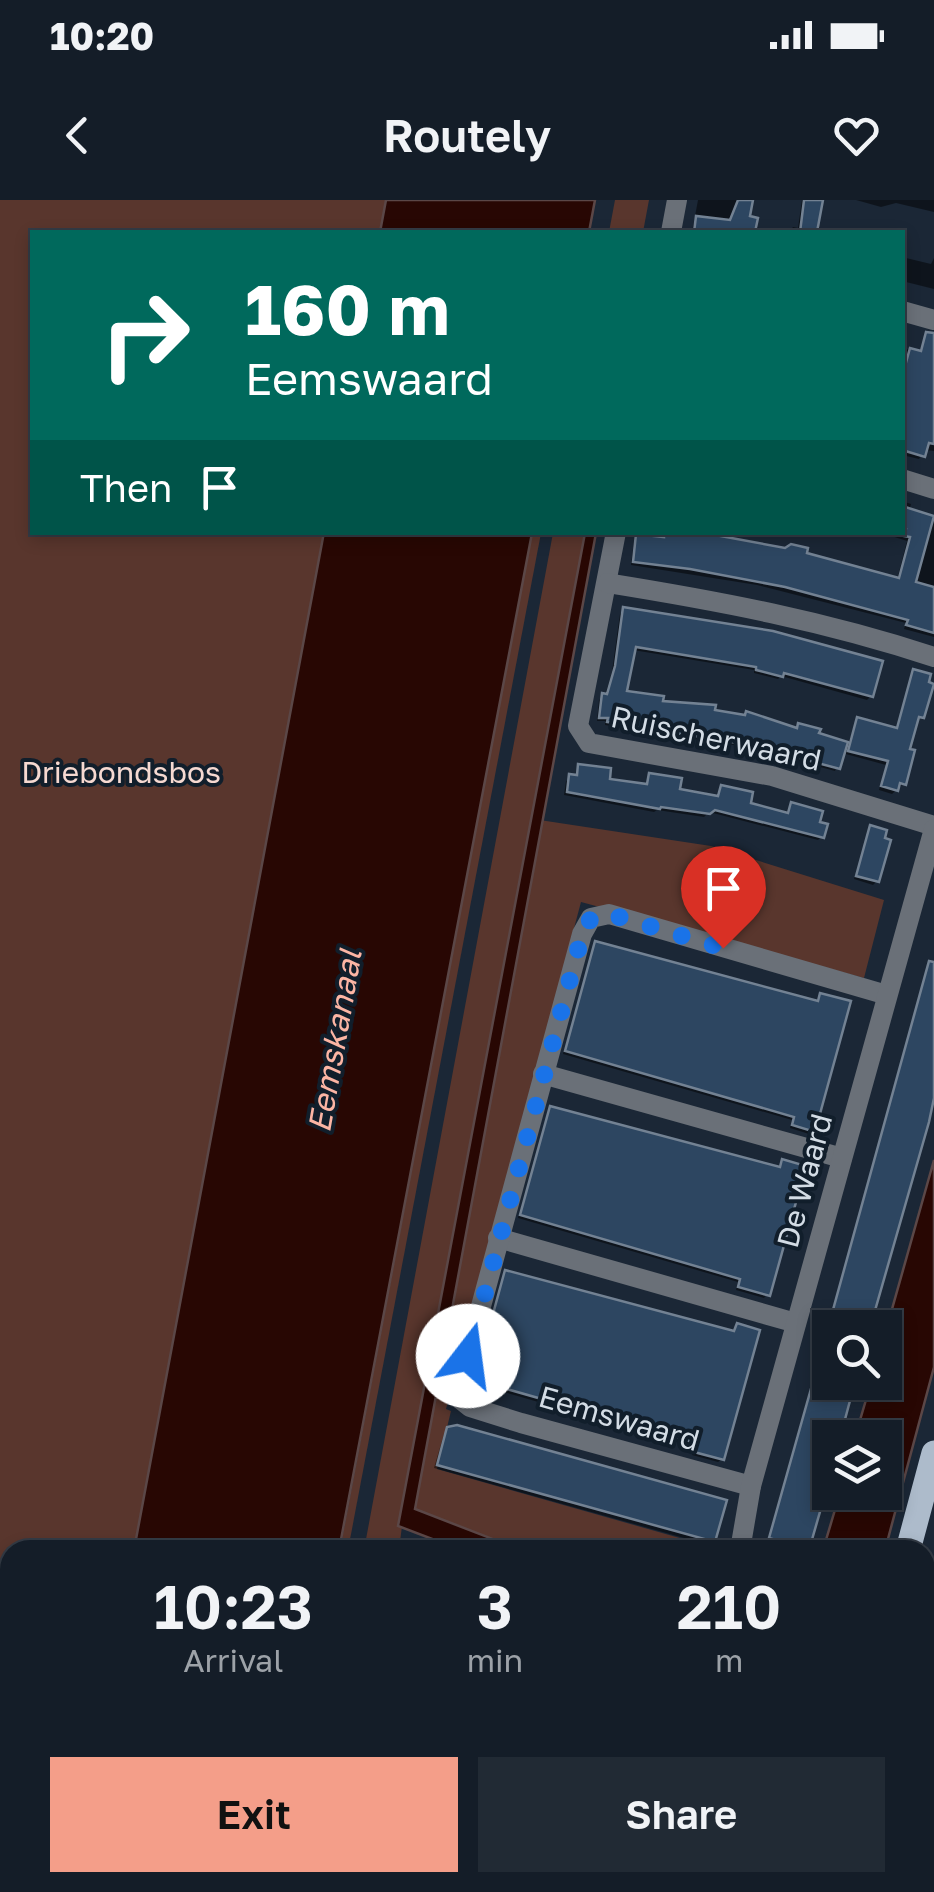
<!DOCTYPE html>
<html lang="en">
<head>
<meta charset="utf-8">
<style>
	body { margin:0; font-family:"Golos Text",sans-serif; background:#212a34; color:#f1f3f6; height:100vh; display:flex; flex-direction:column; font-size:38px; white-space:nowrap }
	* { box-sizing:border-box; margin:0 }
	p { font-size:32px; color:#9da2a8 }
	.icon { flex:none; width:55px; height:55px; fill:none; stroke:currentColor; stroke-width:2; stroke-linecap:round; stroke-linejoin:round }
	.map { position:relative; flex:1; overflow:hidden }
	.side { position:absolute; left:0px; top:1340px; width:935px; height:352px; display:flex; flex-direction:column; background:#141d28; border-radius:30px 30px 0 0; box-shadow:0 5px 15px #0003,0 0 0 2px #333b45 }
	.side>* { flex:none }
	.hud { position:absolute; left:30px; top:30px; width:875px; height:305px; border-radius:0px; box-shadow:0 5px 15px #0003,0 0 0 2px #333b45; background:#00695c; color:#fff; overflow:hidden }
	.controls { position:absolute; left:812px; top:1110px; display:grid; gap:20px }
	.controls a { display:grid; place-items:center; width:90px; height:90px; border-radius:0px; background:#141d28; box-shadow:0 5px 15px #0003,0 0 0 2px #333b45; font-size:50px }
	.pin { position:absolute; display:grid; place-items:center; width:85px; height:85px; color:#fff; margin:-102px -42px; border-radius:50% 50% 50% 0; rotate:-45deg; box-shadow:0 0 10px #0007 }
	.pin .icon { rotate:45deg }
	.me { position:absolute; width:110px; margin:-55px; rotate:15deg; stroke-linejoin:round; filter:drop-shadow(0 0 8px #0008) }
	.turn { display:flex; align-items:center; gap:35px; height:210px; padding:0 50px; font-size:45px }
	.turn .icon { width:130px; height:130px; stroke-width:2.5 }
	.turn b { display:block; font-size:70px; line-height:85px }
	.then { display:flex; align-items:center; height:95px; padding:0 50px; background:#0003; gap:20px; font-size:38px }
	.eta { display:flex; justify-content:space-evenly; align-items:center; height:170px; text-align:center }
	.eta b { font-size:60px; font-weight:600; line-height:70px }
	.button { display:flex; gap:20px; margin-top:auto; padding:20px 50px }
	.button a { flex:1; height:115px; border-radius:0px; background:#f49e89; color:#111; font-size:40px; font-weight:600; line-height:115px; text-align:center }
	.button a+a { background:#212a34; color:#f1f3f6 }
	.status { display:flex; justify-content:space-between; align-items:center; height:70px; padding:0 50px; background:#141d28; direction:ltr }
	.status svg { height:28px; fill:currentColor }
	header { display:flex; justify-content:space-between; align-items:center; height:130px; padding:0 50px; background:#141d28; font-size:45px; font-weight:600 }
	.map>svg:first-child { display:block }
	.green { fill:#59362d }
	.water { fill:#280703; stroke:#5b4747; stroke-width:2.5 }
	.shadow { fill:#0007 }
	.building { fill:#2d4661; stroke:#738293; stroke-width:2.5 }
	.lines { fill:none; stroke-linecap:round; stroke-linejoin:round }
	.minor { stroke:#6a7078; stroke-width:20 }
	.primary { stroke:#adbbcb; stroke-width:25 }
	.route { stroke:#1a73e8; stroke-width:18; stroke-dasharray:0 32.4 }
	.labels { text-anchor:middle; stroke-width:8; stroke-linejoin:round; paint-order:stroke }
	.street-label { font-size:30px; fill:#d3dce5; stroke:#111e2b }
	.park-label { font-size:30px; fill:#f6d9d1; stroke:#111e2b }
	.water-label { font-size:32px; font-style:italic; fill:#fcb5a4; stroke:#111e2b }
</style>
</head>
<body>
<div class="status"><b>10:20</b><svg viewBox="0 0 49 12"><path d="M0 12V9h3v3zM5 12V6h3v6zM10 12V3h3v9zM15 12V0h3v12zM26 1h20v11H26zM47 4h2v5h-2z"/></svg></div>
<header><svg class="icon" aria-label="back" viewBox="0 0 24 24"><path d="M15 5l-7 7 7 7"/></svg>Routely<svg class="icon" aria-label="heart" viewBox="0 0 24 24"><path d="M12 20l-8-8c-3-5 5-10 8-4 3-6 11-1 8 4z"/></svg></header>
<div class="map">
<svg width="934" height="1692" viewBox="0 0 934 1692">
	<rect width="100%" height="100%" fill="#1b2736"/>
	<g class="green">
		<path d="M 0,0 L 386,0 L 380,32 L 32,32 L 32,332 L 324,333 L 134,1350 L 10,1350 L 10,1682 L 72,1683 L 70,1692 L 0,1692 Z"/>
		<path d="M 615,0 L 649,0 L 643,32 L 609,32 Z"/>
		<path d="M 532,333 L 541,333 L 348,1350 L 340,1350 Z"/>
		<path d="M 553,333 L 587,333 L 533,619 L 711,646 L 884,700 L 864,778 L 581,702 L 446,1209 L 451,1211 L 437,1269 L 722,1350 L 521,1350 L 403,1318 L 399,1350 L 364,1350 Z"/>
		<path d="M 293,1682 L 534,1683 L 532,1692 L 291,1692 Z"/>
	</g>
	<g class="water">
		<path d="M 386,0 L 595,0 L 589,32 L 380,32 Z"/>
		<path d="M 324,332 L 532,333 L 339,1350 L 134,1350 Z"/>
		<path d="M 585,333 L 596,333 L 415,1309 L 521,1350 L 461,1350 L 398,1326 Z"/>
		<path d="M 934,960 L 934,1167 L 885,1350 L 823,1350 L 840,1293 L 885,1292 L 885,1238 L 855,1237 L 871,1183 L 885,1182 L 885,1134 Z"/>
		<path d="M 72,1683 L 72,1682 L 278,1683 L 276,1692 L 70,1692 Z"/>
	</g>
	<g class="shadow">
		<path d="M 698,0 L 750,0 L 747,18 L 754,27 L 781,32 L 692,32 Z"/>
		<path d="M 802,0 L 822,0 L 816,22 L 820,28 L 842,32 L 789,32 L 793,27 L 798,28 Z"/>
		<path d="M 856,0 L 934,0 L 934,12 L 896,3 L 881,7 Z"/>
		<path d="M 902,57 L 931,64 L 934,58 L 934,89 L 906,82 L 902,85 Z"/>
		<path d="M 926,140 L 934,142 L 934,251 L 925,250 L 919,259 L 902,255 L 902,148 L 920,152 Z"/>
		<path d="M 902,301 L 911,304 L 909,311 L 934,319 L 934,437 L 904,429 L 906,423 L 757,385 L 631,365 L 635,332 L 692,332 L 804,355 L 897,380 L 907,341 L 879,332 L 902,332 Z"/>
		<path d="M 624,410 L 871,496 L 867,500 L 781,476 L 778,479 L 754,473 L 754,470 L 633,450 L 624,493 L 795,530 L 799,526 L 848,544 L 857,520 L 896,531 L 914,472 L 922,517 L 915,520 L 907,550 L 904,583 L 892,594 L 879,590 L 886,565 L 842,553 L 835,571 L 746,547 L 605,525 L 605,521 L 597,521 L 599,500 L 605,496 L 612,472 L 620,414 Z"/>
		<path d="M 579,567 L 607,581 L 645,586 L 650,575 L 677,591 L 716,598 L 721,588 L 748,605 L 786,615 L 792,605 L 817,623 L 822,636 L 818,640 L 709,612 L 704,617 L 657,610 L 654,612 L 564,595 L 566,581 L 575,578 Z"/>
		<path d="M 871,628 L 877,681 L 873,685 L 854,679 Z"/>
		<path d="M 596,744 L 816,803 L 821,796 L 813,930 L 809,934 L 790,928 L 792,920 L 563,854 Z"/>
		<path d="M 931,761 L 934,762 L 934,894 L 830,1128 L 830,1268 L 807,1349 L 797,1350 L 767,1341 Z"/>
		<path d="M 550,908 L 778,969 L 783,962 L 767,1094 L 764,1098 L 736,1090 L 738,1082 L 518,1018 Z"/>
		<path d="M 506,1073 L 733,1133 L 737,1126 L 722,1259 L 718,1262 L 692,1255 L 694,1247 L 473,1183 Z"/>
		<path d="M 448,1230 L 713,1341 L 709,1345 L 434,1268 L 444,1234 Z"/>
		<path d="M 934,1589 L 934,1637 L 925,1635 L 925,1621 Z"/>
		<path d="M 934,1639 L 934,1692 L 919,1692 L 922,1682 L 925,1682 Z"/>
		<path d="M 663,1682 L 696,1682 L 693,1692 L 660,1692 Z"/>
		<path d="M 556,1684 L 584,1692 L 549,1692 Z"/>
	</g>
	<g class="building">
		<path d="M 738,0 L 753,0 L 750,16 L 758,18 L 755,32 L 694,32 L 696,16 L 730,20 Z"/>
		<path d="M 804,0 L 823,0 L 817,32 L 800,32 Z"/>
		<path d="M 926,132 L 934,133 L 934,244 L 929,243 L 925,257 L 902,250 L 902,177 L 910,148 L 921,151 Z"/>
		<path d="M 902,306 L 934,316 L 916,382 L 934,387 L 934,433 L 906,425 L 908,420 L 785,387 L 690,369 L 633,362 L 636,334 L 664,337 L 664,332 L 699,332 L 785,348 L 791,344 L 808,348 L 807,353 L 899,378 L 910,337 L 904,336 L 906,329 L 902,327 Z"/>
		<path d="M 623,407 L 773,431 L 883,461 L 873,497 L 784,473 L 783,477 L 756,470 L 756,467 L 636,447 L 627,491 L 664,496 L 663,501 L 716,505 L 715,510 L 745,515 L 746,511 L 797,528 L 798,523 L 821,529 L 819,533 L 848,542 L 840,569 L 750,545 L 607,522 L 608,518 L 599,518 L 602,493 L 607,494 L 615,466 Z"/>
		<path d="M 913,469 L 931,474 L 929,482 L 934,484 L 924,518 L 919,517 L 910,549 L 915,550 L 906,585 L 900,583 L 898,591 L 881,586 L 888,561 L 848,551 L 857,517 L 897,528 Z"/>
		<path d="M 578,564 L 611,568 L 610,579 L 647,584 L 649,573 L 682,578 L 680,589 L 718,596 L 721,585 L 753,592 L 751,603 L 788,613 L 791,602 L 823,611 L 820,622 L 828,624 L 824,638 L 715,610 L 710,614 L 661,607 L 660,609 L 567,592 L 569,574 L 577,575 Z"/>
		<path d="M 870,625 L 887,630 L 885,638 L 891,640 L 879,682 L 856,676 Z"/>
		<path d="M 595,741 L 818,801 L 820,793 L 851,801 L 815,932 L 792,925 L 794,917 L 565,851 Z"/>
		<path d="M 929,761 L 934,762 L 934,898 L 929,922 L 870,1128 L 828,1128 Z"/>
		<path d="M 550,906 L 780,967 L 782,959 L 806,966 L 770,1096 L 738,1087 L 740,1079 L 520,1015 Z"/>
		<path d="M 505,1070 L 734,1131 L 737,1123 L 760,1130 L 724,1260 L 694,1252 L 696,1243 L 475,1180 Z"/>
		<path d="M 816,1171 L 830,1174 L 830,1182 L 855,1182 L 840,1238 L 830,1238 L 830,1277 L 809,1350 L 769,1338 Z"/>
		<path d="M 457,1225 L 727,1300 L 715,1342 L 437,1265 L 447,1227 Z"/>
	</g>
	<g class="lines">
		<g class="minor">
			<path d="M 671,32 L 677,0"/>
			<path d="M 902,111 L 934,120"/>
			<path d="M 902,279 L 934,289"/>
			<path d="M 616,332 L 578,526 L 589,543 L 772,576 L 934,626"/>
			<path d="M 607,383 C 719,401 825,421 934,457"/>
			<path d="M 543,874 L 842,958"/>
			<path d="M 498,1038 L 796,1123"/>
			<path d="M 751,1286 L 521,1223 L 470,1207 L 460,1199 L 458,1191 L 582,734 L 591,718 L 609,714 L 887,795"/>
			<path d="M 740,1350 L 751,1286 L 934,629"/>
			<path d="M 640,1692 L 642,1682"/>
		</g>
		<g class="primary">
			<path d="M 908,1350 L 934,1253"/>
			<path d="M 816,1692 L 818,1682"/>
		</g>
	</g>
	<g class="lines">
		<path class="route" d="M 468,1156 L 585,724 L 598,714 L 609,714 L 723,748"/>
	</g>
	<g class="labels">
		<g class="street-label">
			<text transform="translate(716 539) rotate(12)" y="10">Ruischerwaard</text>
			<text transform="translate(805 981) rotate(-75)" y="10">De Waard</text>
			<text transform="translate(619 1219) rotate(16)" y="10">Eemswaard</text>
		</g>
		<g class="park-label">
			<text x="121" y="583">Driebondsbos</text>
		</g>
		<g class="water-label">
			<text transform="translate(335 841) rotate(-80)" y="11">Eemskanaal</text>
		</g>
	</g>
</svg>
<div class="controls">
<a><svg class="icon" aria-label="search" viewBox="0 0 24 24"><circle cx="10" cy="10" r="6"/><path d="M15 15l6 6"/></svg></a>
<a><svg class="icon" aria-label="layers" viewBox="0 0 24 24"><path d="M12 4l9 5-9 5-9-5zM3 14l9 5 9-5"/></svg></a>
</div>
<div class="pin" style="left:723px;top:748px;background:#d93025"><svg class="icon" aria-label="arrive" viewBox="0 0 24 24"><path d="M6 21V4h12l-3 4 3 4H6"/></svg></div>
<svg class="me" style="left:468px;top:1156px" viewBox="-20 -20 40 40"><circle r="19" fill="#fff"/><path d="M0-13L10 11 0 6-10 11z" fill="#1a73e8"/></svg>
<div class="hud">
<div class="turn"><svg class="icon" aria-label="right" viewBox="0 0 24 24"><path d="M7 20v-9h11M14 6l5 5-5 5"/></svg><div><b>160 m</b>Eemswaard</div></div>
<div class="then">Then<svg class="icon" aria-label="arrive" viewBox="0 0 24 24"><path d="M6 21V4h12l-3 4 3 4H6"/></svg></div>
</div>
<section class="side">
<div class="eta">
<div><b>10:23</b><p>Arrival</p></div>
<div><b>3</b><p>min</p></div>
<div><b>210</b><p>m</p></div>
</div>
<div class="button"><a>Exit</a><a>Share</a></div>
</section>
</div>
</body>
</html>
